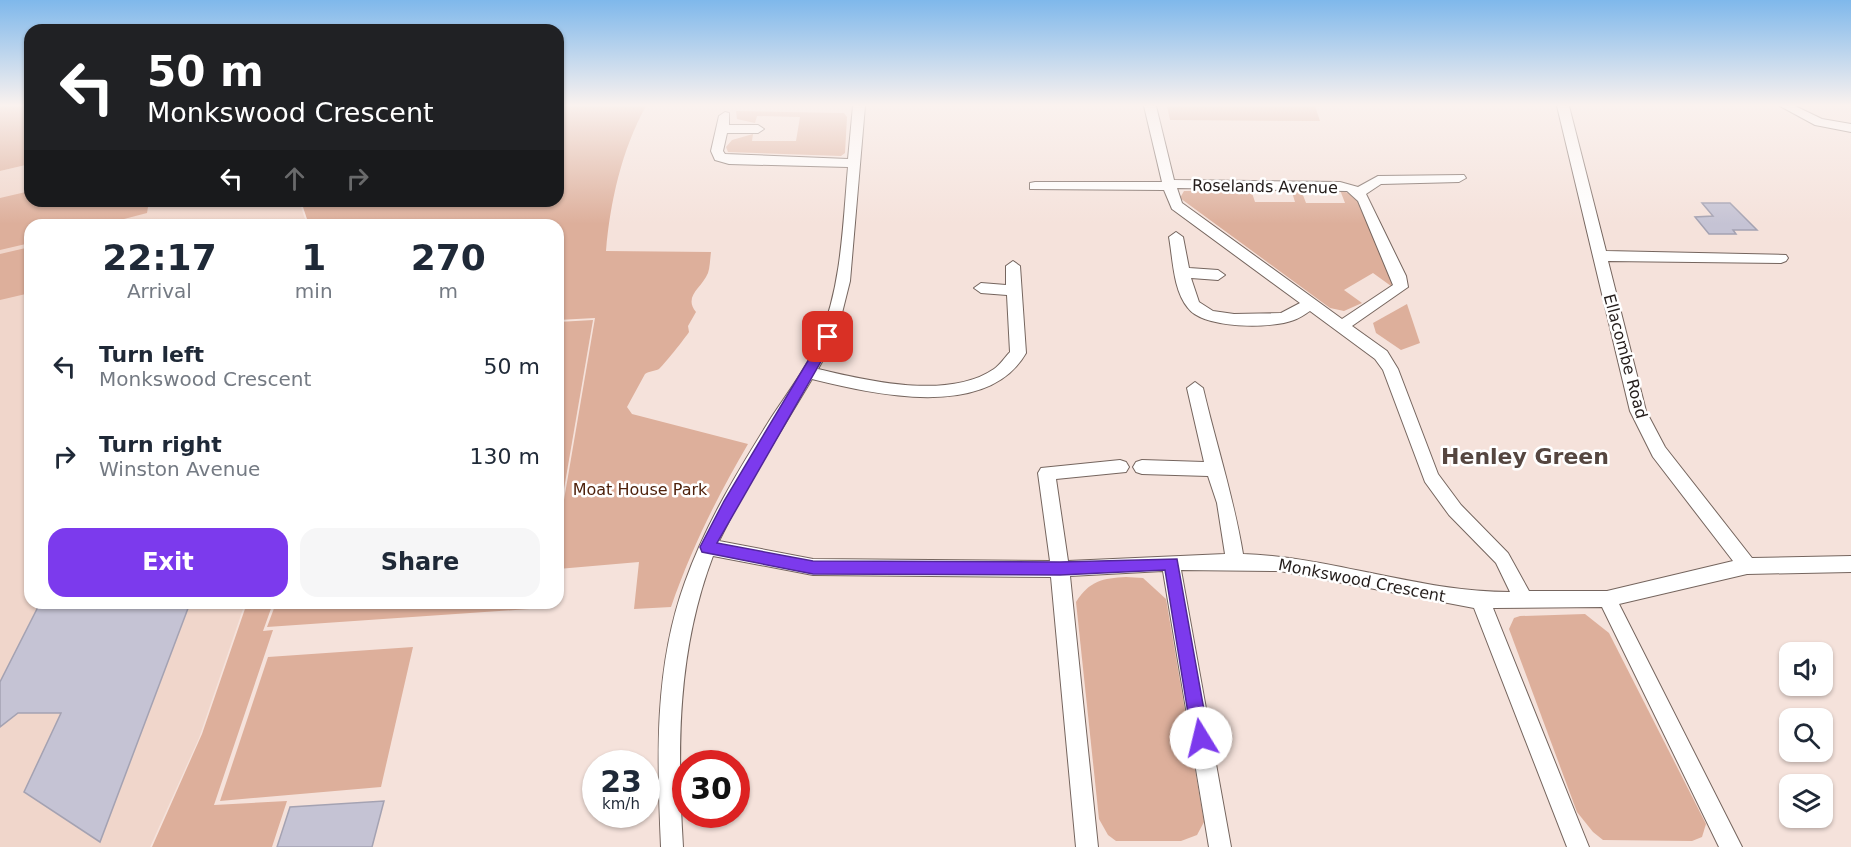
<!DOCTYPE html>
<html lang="en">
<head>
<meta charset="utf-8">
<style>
	body { margin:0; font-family:"DejaVu Sans",sans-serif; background:#f6f6f7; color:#1f2937; height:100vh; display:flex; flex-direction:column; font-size:22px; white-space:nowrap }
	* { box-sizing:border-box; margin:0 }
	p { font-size:20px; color:#747a83 }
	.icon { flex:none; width:33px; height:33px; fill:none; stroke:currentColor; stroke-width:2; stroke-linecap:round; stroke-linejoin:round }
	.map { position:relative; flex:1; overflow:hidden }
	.details { position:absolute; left:24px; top:219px; width:540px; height:390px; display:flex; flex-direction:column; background:#fff; border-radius:18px; box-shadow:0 2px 4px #0004 }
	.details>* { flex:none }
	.hud { position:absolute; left:24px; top:24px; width:540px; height:183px; border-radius:18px; box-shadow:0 2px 4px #0004; background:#202124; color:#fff; overflow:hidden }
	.fabs { position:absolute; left:1779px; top:642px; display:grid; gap:12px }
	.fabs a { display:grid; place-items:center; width:54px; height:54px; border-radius:12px; background:#fff; box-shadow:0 2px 4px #0004; font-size:30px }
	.speed { position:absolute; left:582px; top:750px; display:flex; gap:12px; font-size:30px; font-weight:700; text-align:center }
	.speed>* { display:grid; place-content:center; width:78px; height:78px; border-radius:50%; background:#fff; box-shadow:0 2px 4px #0004; line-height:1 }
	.speed small { font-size:15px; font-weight:400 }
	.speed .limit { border:9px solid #d22; background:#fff; color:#111 }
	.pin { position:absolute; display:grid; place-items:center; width:51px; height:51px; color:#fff; margin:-26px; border-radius:12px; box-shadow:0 3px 9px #0006 }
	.me { position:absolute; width:66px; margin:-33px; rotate:351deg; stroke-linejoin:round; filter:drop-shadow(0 0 4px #0008) }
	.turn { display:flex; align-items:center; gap:21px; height:126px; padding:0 24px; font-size:27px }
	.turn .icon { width:78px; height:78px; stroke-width:2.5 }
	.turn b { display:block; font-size:42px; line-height:51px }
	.lanes { display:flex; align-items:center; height:57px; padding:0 24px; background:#0003; justify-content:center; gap:30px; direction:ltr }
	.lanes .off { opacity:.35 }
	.eta { display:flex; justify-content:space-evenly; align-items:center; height:102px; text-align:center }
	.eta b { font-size:36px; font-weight:700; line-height:42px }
	.cta { display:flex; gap:12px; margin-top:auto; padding:12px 24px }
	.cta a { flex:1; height:69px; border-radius:18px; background:#7c3aed; color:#fff; font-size:24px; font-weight:700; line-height:69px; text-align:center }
	.cta a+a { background:#f6f6f7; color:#1f2937 }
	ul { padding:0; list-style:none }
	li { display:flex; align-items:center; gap:18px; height:90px; padding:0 24px }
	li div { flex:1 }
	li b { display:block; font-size:22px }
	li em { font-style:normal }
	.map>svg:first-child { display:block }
	.built { fill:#f0d6cb }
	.green { fill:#ddaf9b }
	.building { fill:#c5c3d4; stroke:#a4a2b2; stroke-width:1.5 }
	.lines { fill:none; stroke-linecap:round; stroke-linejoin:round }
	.street-casing { stroke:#75655e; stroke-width:2 }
	.street { fill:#fff; fill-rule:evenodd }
	.route { fill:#7c3aed; stroke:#51269a; stroke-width:1.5 }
	.labels { text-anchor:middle; stroke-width:5; stroke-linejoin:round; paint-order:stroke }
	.street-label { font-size:16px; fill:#241d1b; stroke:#fff }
	.park-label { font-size:16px; fill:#4f220c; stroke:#fff }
	.district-label { font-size:22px; font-weight:bold; fill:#554640; stroke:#fff }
</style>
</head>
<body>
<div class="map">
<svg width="1851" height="847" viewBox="0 0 1851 847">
	<rect width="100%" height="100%" fill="#f5e2db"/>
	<path class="built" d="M 30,164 L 30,201 L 299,201 L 307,225 L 30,225 L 30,603 L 245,603 L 199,738 L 150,847 L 0,847 L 0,171 Z"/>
	<g class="green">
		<path d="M 0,106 L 30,106 L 30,164 L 0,171 Z"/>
		<path d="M 558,106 L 646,106 C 622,149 610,202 606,251 L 711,252 C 710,259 710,267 708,273 C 702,288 683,296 696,312 L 688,326 L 689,332 C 686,337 662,367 659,369 C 655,371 649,371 645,374 L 627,407 L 632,414 L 748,444 C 717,497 691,549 671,607 L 634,609 L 639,562 L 558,569 L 558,535 L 595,318 L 558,320 L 558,225 L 309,225 L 301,201 L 558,201 Z"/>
		<path d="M 1167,106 L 1315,106 L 1320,121 L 1170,120 Z"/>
		<path d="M 736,111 L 844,113 L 847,117 L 845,153 L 841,156 L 728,152 L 726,147 L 732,140 L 753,134 L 752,141 L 796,141 L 800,117 L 757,116 L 755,123 L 737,119 Z"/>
		<path d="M 1291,189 L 1301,190 L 1306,203 L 1345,203 L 1340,190 L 1356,196 L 1394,280 L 1391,286 L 1373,273 L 1344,290 L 1362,303 L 1344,311 L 1330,308 L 1180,198 L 1184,191 L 1251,190 L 1255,202 L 1295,202 Z"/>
		<path d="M 30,191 L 30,201 L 149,201 L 147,213 L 101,225 L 30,225 L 30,243 L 0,250 L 0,198 Z"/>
		<path d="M 30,247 L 30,293 L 0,300 L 0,254 Z"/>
		<path d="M 1407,304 L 1420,343 L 1401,350 L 1376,333 L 1373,323 Z"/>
		<path d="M 593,320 L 558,524 L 558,322 Z"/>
		<path d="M 1126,577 L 1143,578 L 1166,599 L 1204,822 L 1197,835 L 1181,841 L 1116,841 L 1108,835 L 1099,819 L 1076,602 C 1089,581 1103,578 1126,577 Z"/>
		<path d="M 247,603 L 273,603 L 263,631 L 273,630 L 214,805 L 287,801 L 272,847 L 152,847 L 202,734 Z"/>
		<path d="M 276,603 L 544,603 L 544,608 L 267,627 Z"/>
		<path d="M 1585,614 L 1609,633 L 1706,824 L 1702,837 L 1692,841 L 1603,840 L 1593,832 L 1577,812 L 1509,629 L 1514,618 L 1520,616 Z"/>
		<path d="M 413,647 L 381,787 L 220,801 L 268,657 Z"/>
	</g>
	<g class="building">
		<path d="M 1702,203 L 1730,203 L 1757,230 L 1733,230 L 1736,234 L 1709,234 L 1695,217 L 1713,216 Z"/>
		<path d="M 40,603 L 190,603 L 100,842 L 24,792 L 61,713 L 18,713 L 0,727 L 0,682 Z"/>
		<path d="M 384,801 L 372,847 L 277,847 L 290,807 Z"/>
	</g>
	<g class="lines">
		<defs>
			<g id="street">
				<path d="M 853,106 L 865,106 L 850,281 L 836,337 L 818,369 C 868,381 949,400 994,369 C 1000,365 1005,357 1010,352 L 1007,295 L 981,293 L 974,288 L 981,283 L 1006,285 L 1006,266 L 1013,261 L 1020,266 L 1026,353 C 987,421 873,394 812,379 L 741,497 L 719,541 L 813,559 L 1050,561 L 1038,473 L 1041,468 L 1120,460 L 1126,462 L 1129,467 L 1126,472 L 1056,479 L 1068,561 L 1225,554 L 1217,503 L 1208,476 L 1142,474 L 1136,472 L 1133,467 L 1136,462 L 1142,460 L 1204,462 L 1187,388 L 1195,382 L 1203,388 C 1216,444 1234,498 1243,554 C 1333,557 1419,592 1510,592 L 1496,563 L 1449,515 L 1425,482 L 1383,370 L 1375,359 L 1310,311 C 1305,314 1300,318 1294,320 C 1272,329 1203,329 1188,308 C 1173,290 1173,259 1169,237 L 1176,232 L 1183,237 L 1189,268 L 1218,270 L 1225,275 L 1218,280 L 1191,278 L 1199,302 L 1213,311 L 1234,314 L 1281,313 L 1300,303 L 1172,209 L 1164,190 L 1030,189 L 1030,183 L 1035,182 L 1162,182 L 1144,106 L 1156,106 L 1174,180 L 1340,182 L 1358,187 L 1378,176 L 1464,175 L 1466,178 L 1459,182 L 1381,184 L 1366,194 L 1406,276 L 1408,287 L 1352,326 L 1387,351 L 1398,369 L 1438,474 L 1461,505 L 1508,553 L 1529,591 L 1607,591 L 1733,561 L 1653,457 L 1630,411 L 1557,106 L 1569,106 L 1606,251 L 1786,255 L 1788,258 L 1786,261 L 1781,263 L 1608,261 L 1646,411 L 1665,447 L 1752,558 L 1851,556 L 1851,572 L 1747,574 L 1619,604 L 1742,847 L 1719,847 L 1602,607 L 1493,608 L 1589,847 L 1567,847 L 1474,608 L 1280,571 L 1181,570 L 1231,847 L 1209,847 L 1163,571 L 1070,576 L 1098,847 L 1076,847 L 1051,577 L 813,575 L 713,556 C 677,651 677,747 683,847 L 661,847 C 657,758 654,667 685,582 C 706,523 738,471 771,418 C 788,392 809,365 820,337 C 842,284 843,222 848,167 L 729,164 L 715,160 L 711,151 L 719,116 L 725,112 L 729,113 L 729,125 L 758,125 L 764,129 L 758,133 L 727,133 L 723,151 L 725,154 L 848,159 ZM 1177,188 L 1347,191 L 1358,201 L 1393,285 L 1342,319 L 1182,203 Z"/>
				<path d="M 1780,106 L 1795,106 L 1822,119 L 1851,124 L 1851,132 L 1815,125 Z"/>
			</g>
		</defs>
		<use href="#street" class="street-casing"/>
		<use href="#street" class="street"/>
	</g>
	<linearGradient id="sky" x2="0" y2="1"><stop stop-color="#7fb8eb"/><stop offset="0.47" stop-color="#faf2ef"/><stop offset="1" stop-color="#faf2ef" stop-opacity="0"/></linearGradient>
	<rect width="1851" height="224" fill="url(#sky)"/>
	<path class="route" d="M 828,332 L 835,337 L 717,543 L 813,561 L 1060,562 L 1177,559 L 1209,738 L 1207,744 L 1201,746 L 1195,744 L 1192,738 L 1165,570 L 1060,575 L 813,574 L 702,552 L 700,547 L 724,501 L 824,334 Z"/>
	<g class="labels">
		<g class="street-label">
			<text transform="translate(1265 186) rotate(1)" y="6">Roselands Avenue</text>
			<text transform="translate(1626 356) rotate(75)" y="6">Ellacombe Road</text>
			<text transform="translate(1362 580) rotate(11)" y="6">Monkswood Crescent</text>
		</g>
		<g class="park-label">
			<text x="640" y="495">Moat House Park</text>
		</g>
		<g class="district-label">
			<text x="1525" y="464">Henley Green</text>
		</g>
	</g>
</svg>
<div class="fabs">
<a><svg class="icon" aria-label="sound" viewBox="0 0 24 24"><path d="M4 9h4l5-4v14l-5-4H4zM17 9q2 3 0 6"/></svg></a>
<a><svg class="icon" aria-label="search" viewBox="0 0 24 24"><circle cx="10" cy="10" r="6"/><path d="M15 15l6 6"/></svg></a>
<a><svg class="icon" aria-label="layers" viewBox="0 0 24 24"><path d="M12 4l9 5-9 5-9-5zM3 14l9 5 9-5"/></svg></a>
</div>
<div class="speed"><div>23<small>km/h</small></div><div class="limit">30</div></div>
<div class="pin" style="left:828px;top:337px;background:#d93025"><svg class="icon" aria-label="arrive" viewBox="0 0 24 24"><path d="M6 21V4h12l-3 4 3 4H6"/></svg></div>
<svg class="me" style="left:1201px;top:738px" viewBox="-20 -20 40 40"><circle r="19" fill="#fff"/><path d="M0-13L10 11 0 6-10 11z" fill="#7c3aed"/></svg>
<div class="hud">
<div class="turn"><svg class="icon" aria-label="left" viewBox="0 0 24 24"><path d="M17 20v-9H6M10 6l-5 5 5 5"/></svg><div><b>50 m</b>Monkswood Crescent</div></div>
<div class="lanes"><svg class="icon" aria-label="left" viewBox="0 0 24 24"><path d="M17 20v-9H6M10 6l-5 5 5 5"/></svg><svg class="icon off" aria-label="ahead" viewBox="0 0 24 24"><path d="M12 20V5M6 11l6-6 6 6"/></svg><svg class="icon off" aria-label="right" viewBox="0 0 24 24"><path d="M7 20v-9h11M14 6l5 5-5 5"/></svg></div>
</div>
<section class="details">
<div class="eta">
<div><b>22:17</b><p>Arrival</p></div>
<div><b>1</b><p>min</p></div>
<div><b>270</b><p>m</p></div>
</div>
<ul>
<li><svg class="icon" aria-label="left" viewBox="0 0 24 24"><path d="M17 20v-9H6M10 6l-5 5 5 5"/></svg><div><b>Turn left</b><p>Monkswood Crescent</p></div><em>50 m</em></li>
<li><svg class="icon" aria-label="right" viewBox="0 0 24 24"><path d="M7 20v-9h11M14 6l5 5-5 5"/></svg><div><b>Turn right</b><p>Winston Avenue</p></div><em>130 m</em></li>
</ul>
<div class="cta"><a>Exit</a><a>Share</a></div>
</section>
</div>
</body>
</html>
